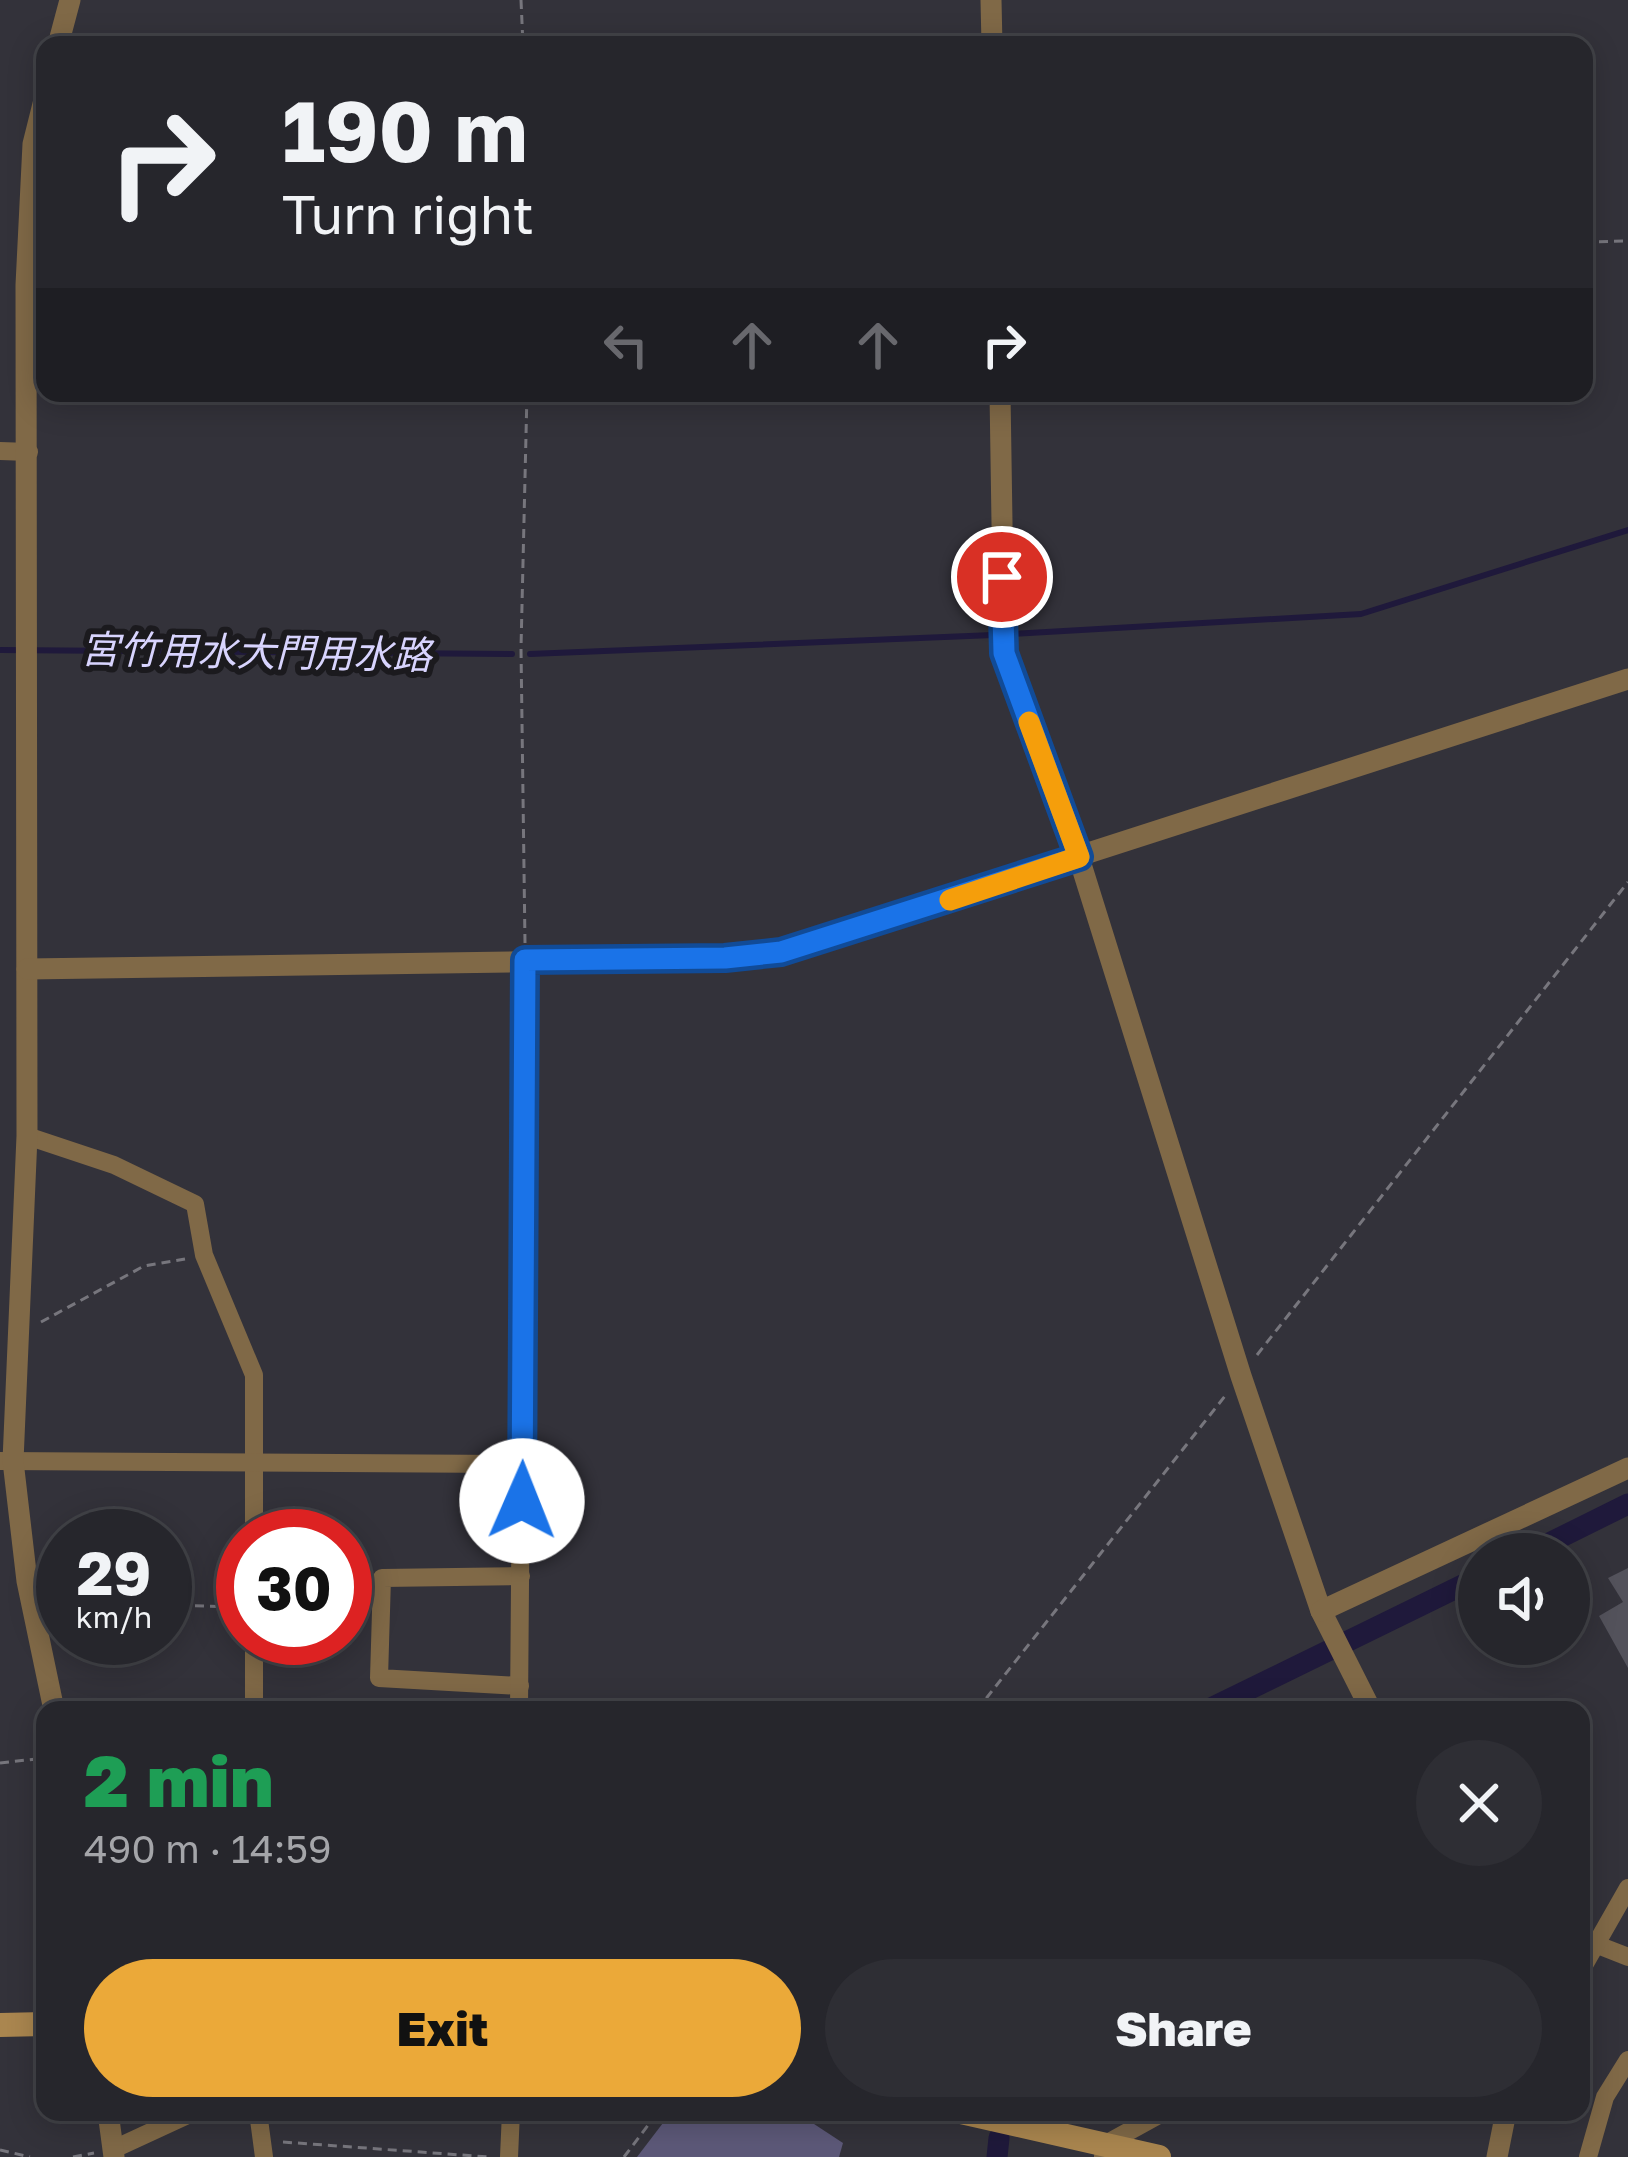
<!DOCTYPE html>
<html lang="en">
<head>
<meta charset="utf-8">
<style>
	body { margin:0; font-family:"Golos Text","Noto Sans JP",sans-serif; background:#2e2e34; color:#f1f3f6; height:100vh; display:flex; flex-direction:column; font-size:45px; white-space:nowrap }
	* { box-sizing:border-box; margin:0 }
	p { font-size:39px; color:#a4a5a9 }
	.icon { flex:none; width:66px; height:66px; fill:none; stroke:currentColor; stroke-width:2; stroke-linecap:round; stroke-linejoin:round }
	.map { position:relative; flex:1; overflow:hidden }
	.drawer { position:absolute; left:36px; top:1701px; width:1554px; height:420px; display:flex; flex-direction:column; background:#26262c; border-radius:24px; box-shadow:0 6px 30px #0003,0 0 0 3px #424348 }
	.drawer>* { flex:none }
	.top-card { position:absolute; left:36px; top:36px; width:1557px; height:366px; border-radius:24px; box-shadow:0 6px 30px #0003,0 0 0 3px #424348; background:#26262c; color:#f1f3f6; overflow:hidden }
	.controls { position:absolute; left:1458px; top:1533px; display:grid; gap:24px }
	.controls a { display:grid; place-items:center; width:132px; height:132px; border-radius:50%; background:#26262c; box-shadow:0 6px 30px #0003,0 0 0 3px #424348; font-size:60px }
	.speed { position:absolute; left:36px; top:1509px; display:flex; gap:24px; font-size:60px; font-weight:700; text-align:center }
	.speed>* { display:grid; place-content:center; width:156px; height:156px; border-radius:50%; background:#26262c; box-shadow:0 6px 30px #0003,0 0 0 3px #424348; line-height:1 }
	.speed small { font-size:30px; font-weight:400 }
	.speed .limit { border:18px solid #d22; background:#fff; color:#111 }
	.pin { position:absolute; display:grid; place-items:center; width:102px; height:102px; color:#fff; margin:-51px; border:6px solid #fff; border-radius:50%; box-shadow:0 3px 12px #0007 }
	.me { position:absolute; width:132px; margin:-66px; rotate:1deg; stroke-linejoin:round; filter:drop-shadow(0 0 9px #0008) }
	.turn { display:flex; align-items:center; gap:42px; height:252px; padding:0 48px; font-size:54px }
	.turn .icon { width:156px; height:156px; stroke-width:2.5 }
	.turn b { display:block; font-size:84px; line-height:102px }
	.lanes { display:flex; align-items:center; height:114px; padding:0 48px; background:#0003; justify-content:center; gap:60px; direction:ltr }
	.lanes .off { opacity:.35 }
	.round { display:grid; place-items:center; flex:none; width:126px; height:126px; border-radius:63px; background:#2e2e34 }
	.head { display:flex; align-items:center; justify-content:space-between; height:204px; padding:0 48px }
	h1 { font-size:72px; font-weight:800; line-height:90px; color:#1e9e55 }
	.action { display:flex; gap:24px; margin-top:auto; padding:24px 48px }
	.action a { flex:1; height:138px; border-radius:72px; background:#eba939; color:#111; font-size:48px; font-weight:800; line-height:138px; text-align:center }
	.action a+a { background:#2e2e34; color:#f1f3f6 }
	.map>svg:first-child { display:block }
	.green { fill:#5d5979 }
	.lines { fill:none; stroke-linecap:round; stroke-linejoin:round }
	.stream { stroke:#1f193b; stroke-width:6 }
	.canal { stroke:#1f193b; stroke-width:21 }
	.building { fill:#53525b }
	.path { stroke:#77767d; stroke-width:3; stroke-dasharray:9 6; stroke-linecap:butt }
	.minor { stroke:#806947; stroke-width:18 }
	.tertiary { stroke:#806947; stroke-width:21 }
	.secondary { stroke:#aa864f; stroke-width:24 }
	.route-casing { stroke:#114b97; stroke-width:30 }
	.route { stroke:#1a73e8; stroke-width:21 }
	.slow { stroke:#f59e0b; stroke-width:21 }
	.labels { text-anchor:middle; stroke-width:12; stroke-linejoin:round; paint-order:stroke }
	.water-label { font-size:39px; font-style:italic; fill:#d8d4fe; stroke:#1b1a1e }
</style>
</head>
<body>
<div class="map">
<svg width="1628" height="2157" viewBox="0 0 1628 2157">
	<rect width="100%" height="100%" fill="#33323a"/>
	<path class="green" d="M 666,2119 L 811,2122 L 843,2143 L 839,2157 L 637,2157 Z"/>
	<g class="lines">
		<g class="stream">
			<path d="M 1013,634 L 1361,614 L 1628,530"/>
			<path d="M 0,650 L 512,654"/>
			<path d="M 530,654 L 993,635"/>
		</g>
		<g class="canal">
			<path d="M 1527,1554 L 1628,1504"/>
			<path d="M 1207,1710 L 1479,1577"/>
			<path d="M 997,2157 L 999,2138"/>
		</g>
	</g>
	<path class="building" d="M 1628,1568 L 1628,1668 L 1599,1616 L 1623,1602 L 1608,1578 Z"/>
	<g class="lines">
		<g class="path">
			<path d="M 521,0 L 523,45"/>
			<path d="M 1584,242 L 1628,241"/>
			<path d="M 525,943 L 521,648 L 527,393"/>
			<path d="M 41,1322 L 144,1266 L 185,1259"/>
			<path d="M 1257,1355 L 1628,882"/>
			<path d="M 165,1605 L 243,1607"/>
			<path d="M 977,1710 L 1225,1396"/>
			<path d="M 0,1763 L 45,1758"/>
			<path d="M 283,2142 L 489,2157"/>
			<path d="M 0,2150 L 30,2157"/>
			<path d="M 73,2157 L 94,2153"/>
			<path d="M 624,2157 L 658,2112"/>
		</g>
		<g class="minor">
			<path d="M 0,451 L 29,452"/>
			<path d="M 27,1136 L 114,1165 L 195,1204 L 204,1255 L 254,1375 L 254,1536"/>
			<path d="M 0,1461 L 523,1464"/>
			<path d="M 254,1638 L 254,1710"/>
			<path d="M 520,1686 L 379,1678 L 382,1578 L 521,1576"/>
			<path d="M 519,1710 L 525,960"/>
			<path d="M 1595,1944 L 1628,1957"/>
			<path d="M 1583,1967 L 1628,1888"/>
			<path d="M 258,2112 L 264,2157"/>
			<path d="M 114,2149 L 194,2112"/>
			<path d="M 509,2157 L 511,2112"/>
			<path d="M 1103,2157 L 1104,2145 L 1164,2112"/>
			<path d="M 1588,2157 L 1605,2097 L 1628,2060"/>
		</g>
		<g class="tertiary">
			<path d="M 991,0 L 992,45"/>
			<path d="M 58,45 L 70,0"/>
			<path d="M 45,96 L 33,144 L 26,285 L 27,1136 L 13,1461 L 27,1581 L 54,1710"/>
			<path d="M 1000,393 L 1004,653 L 1079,858 L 1241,1376 L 1321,1611 L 1371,1710"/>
			<path d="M 27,969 L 725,959 L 781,952 L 1628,679"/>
			<path d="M 1321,1611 L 1628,1468"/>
			<path d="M 1581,1967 L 1581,1970"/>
			<path d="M 108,2112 L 114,2157"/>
			<path d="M 1497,2157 L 1506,2112"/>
		</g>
		<g class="secondary">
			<path d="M 0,2025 L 45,2024"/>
			<path d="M 961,2112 L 1159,2157"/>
		</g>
	</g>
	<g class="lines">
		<defs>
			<path id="route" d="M 522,1501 L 525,960 L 725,958 L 781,952 L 1079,857 L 1004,653 L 1002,577"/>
		</defs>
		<use href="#route" class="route-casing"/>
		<use href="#route" class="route"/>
		<path class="slow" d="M 950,900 L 1079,857 L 1029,722"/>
	</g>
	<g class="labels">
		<g class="water-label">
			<text transform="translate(256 652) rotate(1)" y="14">宮竹用水大門用水路</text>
		</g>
	</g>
</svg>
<div class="controls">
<a><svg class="icon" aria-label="sound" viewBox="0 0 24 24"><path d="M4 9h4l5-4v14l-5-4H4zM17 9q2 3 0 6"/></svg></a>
</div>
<div class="speed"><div>29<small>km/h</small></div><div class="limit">30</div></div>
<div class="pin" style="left:1002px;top:577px;background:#d93025"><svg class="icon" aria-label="arrive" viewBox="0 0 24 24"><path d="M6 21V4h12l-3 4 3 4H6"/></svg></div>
<svg class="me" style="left:522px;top:1501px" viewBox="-20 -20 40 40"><circle r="19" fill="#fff"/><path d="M0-13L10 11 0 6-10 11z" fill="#1a73e8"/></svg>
<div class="top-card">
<div class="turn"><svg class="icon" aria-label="right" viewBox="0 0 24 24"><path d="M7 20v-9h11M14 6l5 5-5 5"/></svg><div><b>190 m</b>Turn right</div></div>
<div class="lanes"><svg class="icon off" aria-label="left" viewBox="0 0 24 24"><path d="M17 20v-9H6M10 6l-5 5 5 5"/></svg><svg class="icon off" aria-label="ahead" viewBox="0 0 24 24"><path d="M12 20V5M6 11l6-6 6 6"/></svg><svg class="icon off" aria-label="ahead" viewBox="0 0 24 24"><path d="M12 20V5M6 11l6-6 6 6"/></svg><svg class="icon" aria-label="right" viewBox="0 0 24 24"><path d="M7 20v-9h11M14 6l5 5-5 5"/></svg></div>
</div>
<section class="drawer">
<div class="head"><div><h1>2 min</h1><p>490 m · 14:59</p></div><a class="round"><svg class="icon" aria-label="close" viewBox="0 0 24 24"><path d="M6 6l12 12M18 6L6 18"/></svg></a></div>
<div class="action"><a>Exit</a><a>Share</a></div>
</section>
</div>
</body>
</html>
